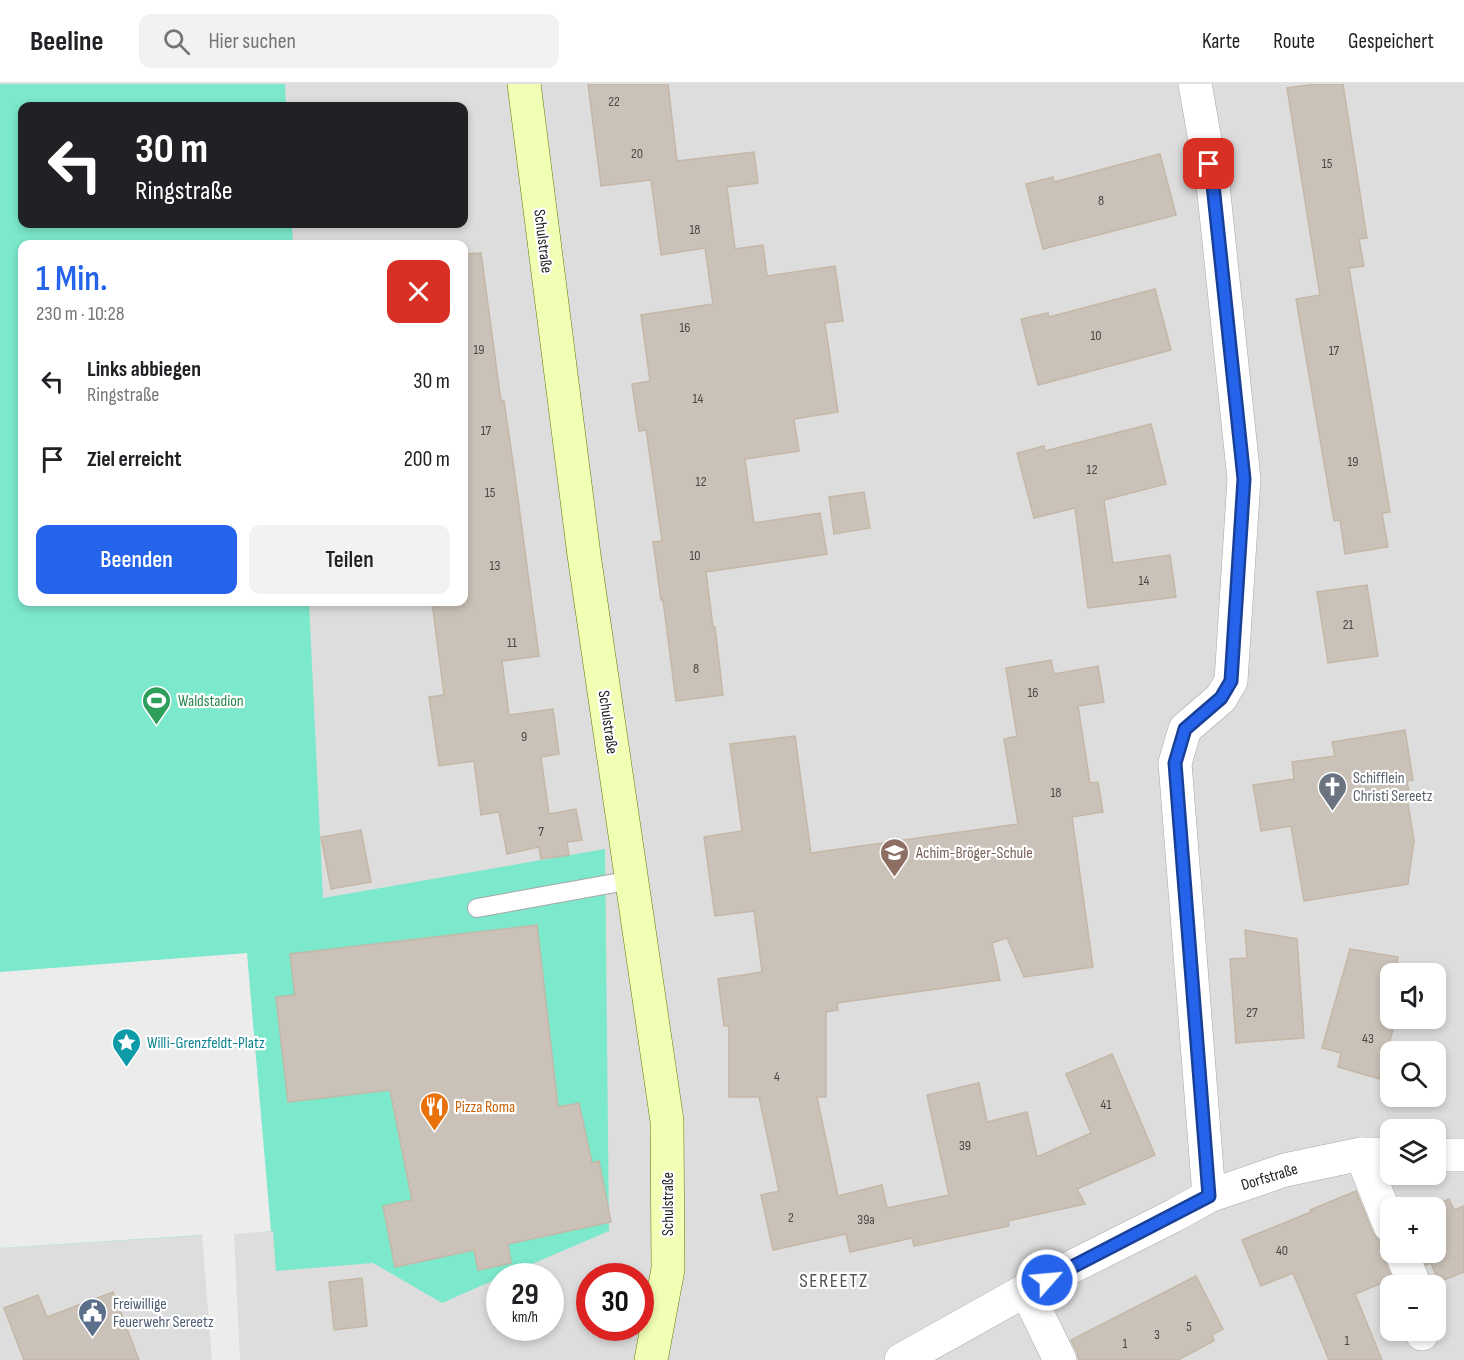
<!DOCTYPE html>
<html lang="de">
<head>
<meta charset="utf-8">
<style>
	body { margin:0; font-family:"Sofia Sans Condensed",sans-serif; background:#f2f2f2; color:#202124; height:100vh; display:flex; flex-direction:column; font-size:22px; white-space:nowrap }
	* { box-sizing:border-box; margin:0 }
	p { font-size:20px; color:#757577 }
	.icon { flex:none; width:33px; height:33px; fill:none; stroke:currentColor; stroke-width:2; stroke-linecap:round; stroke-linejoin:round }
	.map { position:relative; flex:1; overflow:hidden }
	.sheet { position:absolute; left:18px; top:156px; width:450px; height:366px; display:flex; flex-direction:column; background:#fff; border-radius:12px; box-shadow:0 3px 9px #0003 }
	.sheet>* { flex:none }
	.banner { position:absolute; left:18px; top:18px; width:450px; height:126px; border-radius:12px; box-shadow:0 3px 9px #0003; background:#202124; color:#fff; overflow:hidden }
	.buttons { position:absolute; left:1380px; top:879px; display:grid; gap:12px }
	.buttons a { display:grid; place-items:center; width:66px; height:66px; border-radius:12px; background:#fff; box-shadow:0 3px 9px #0003; font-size:30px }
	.speed { position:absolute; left:486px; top:1179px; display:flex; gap:12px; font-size:30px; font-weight:700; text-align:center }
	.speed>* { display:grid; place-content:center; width:78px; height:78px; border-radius:50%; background:#fff; box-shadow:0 3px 9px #0003; line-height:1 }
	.speed small { font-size:15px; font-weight:400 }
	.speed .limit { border:9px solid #d22; background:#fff; color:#111 }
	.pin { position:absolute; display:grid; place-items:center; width:51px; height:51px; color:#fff; margin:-26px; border-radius:12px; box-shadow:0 3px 9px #0006 }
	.me { position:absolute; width:66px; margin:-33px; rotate:63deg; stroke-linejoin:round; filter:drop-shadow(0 0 4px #0008) }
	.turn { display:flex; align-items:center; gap:21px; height:126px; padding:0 18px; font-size:27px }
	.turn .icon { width:78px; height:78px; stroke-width:2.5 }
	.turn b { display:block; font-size:42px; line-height:51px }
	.round { display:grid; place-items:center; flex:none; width:63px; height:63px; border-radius:12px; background:#f2f2f2 }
	.summary { display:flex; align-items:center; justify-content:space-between; height:102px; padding:0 18px }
	h1 { font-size:36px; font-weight:600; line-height:45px; color:#2563eb }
	.button { display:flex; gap:12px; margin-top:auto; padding:12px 18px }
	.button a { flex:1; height:69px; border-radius:12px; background:#2563eb; color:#fff; font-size:24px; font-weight:600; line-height:69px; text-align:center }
	.button a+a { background:#f2f2f2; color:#202124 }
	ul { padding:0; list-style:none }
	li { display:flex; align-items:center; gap:18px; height:78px; padding:0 18px }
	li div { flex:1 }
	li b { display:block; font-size:22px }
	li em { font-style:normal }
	header { display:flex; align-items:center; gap:36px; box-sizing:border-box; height:84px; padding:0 30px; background:#fff; border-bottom:2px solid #e0e0e0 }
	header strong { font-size:28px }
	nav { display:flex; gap:33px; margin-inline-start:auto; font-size:21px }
	.search { width:420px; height:54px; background:#f2f2f2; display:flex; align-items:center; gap:15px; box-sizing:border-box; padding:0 21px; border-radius:12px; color:#757577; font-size:22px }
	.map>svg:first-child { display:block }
	.residential { fill:#dedddd; fill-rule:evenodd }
	.pitch { fill:#7ce8cc }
	.parking { fill:#ececec }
	.building { fill:#cac2b8; stroke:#c5b7a6; stroke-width:1.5 }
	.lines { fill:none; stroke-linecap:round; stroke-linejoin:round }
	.lane-casing { stroke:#a7a7a7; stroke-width:20 }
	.street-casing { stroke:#a7a7a7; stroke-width:34 }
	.secondary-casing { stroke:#5f7d00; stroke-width:34 }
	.lane { stroke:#fff; stroke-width:18 }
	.street { stroke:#fff; stroke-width:33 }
	.secondary { stroke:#f1ffb5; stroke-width:33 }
	.route-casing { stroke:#184099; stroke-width:15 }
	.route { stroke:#2563eb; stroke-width:10 }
	.labels { text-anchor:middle; stroke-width:4.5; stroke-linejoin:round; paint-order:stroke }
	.number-label { font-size:14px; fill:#4a4846 }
	.street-label { font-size:16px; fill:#202020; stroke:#fff }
	.leisure-label { font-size:16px; fill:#27864d; stroke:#fff; text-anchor:start }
	.worship-label { font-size:16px; fill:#5b616d; stroke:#fff; text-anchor:start }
	.education-label { font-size:16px; fill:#785e54; stroke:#fff; text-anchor:start }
	.culture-label { font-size:16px; fill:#0d838f; stroke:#fff; text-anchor:start }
	.food-label { font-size:16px; fill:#c56008; stroke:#fff; text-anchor:start }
	.service-label { font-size:16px; fill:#4e5e75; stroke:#fff; text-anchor:start }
	.quarter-label { font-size:20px; letter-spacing:1.5px; fill:#535353; stroke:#fff }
</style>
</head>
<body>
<header>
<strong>Beeline</strong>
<div class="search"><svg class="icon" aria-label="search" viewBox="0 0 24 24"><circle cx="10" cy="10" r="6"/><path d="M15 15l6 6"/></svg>Hier suchen</div>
<nav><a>Karte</a><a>Route</a><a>Gespeichert</a></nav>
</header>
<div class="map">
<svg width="1464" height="1276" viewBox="0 0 1464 1276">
	<rect width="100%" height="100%" fill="#f1efe5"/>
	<path class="residential" d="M 0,0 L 1464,0 L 1464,1276 L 0,1276 ZM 22,22 L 464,22 L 464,140 L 22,140 ZM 22,160 L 464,160 L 464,518 L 22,518 ZM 1390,890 L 1436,890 L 1436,934 L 1390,934 ZM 1390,968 L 1436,968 L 1436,1012 L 1390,1012 ZM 1390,1046 L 1436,1046 L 1436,1090 L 1390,1090 ZM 1390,1124 L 1436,1124 L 1436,1168 L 1390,1168 ZM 500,1192 L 550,1192 L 550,1244 L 500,1244 ZM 590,1192 L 640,1192 L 640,1244 L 590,1244 ZM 1390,1202 L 1436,1202 L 1436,1246 L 1390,1246 Z"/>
	<path class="pitch" d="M 0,0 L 285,0 L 286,22 L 22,22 L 22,140 L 292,140 L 293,160 L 22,160 L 22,518 L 309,518 L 323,814 L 605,765 L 609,1147 L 504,1192 L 500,1192 L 499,1194 L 442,1219 L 373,1179 L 276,1187 L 273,1147 L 0,1164 Z"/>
	<path class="parking" d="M 247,869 L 271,1147 L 234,1150 L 240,1276 L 212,1276 L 202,1151 L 0,1164 L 0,888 Z"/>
	<g class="building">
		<path d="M 588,0 L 668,0 L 677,77 L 754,68 L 758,99 L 727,103 L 735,165 L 763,161 L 767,192 L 835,182 L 843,237 L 825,239 L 838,328 L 794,335 L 799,367 L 745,375 L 754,439 L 820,429 L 827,470 L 706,488 L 713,543 L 715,543 L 723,611 L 676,617 L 663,516 L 661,516 L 653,458 L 662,457 L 646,346 L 639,347 L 632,300 L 650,297 L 641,231 L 713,220 L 705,164 L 661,171 L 651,96 L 601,102 Z"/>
		<path d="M 1316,0 L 1343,0 L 1367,154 L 1359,155 L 1364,182 L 1349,184 L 1390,428 L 1382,429 L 1388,463 L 1345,470 L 1340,436 L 1334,437 L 1296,215 L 1320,211 L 1287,4 Z"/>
		<path d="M 1160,70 L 1176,131 L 1043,165 L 1026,100 L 1053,93 L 1054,98 Z"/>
		<path d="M 481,169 L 501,317 L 504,317 L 514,385 L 539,572 L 502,577 L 509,631 L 553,625 L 559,670 L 541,673 L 549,730 L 576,725 L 582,756 L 567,758 L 569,771 L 541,775 L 539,763 L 507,770 L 499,728 L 481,731 L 474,677 L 439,682 L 429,613 L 444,611 L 432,518 L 464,518 L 464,170 Z"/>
		<path d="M 1155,205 L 1171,266 L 1038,301 L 1021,235 L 1048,229 L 1049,233 Z"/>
		<path d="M 1151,340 L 1166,400 L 1104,416 L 1113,479 L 1170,471 L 1176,513 L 1088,524 L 1075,424 L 1034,434 L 1017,369 L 1044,362 L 1045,367 Z"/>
		<path d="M 864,408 L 870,444 L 834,450 L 829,413 Z"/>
		<path d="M 1367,501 L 1378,572 L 1328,579 L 1317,508 Z"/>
		<path d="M 1051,576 L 1054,590 L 1098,582 L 1104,618 L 1078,622 L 1090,699 L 1098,698 L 1103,728 L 1072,733 L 1093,883 L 1024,893 L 1007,854 L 992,859 L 1000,896 L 837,919 L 838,926 L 826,928 L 826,1013 L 817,1013 L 838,1112 L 882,1101 L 887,1124 L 949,1111 L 927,1011 L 979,999 L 987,1038 L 1027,1028 L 1037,1073 L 1091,1049 L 1066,990 L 1112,970 L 1155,1071 L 1077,1105 L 1085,1120 L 1008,1137 L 1009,1142 L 914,1162 L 912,1154 L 850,1168 L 846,1150 L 773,1166 L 761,1111 L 779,1107 L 759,1013 L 729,1013 L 729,942 L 724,942 L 718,895 L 762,888 L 754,827 L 715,832 L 704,753 L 742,747 L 730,660 L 795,652 L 811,769 L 1018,740 L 1004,655 L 1017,652 L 1006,584 Z"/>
		<path d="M 1405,646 L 1413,696 L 1407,697 L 1409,708 L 1406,708 L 1414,756 L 1408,800 L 1304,817 L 1291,742 L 1261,747 L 1253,701 L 1294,695 L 1292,678 L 1335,672 L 1332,658 Z"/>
		<path d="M 361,746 L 371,798 L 331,805 L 321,753 Z"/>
		<path d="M 537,841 L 558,1023 L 579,1019 L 592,1079 L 599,1077 L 611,1138 L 508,1160 L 511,1179 L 478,1186 L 474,1166 L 395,1183 L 383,1122 L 412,1116 L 390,1006 L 288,1018 L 276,913 L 295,911 L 290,870 Z"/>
		<path d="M 1245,846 L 1297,855 L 1304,954 L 1236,959 L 1230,875 L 1247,874 Z"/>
		<path d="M 1350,865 L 1398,873 L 1396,890 L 1390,890 L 1390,934 L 1396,934 L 1380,995 L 1338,983 L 1341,969 L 1322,964 Z"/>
		<path d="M 1356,1107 L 1373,1149 L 1378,1156 L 1385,1160 L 1382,1166 L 1384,1175 L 1392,1195 L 1355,1210 L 1382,1276 L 1329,1276 L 1293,1189 L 1261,1202 L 1242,1156 L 1311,1128 L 1310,1126 Z"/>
		<path d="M 1449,1115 L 1454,1126 L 1464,1122 L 1464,1188 L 1439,1198 L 1431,1179 L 1426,1181 L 1421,1168 L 1436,1168 L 1436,1124 L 1430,1124 Z"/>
		<path d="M 1196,1192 L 1223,1245 L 1212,1251 L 1214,1257 L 1178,1276 L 1079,1276 L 1077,1268 L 1071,1256 Z"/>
		<path d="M 362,1194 L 367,1242 L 334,1246 L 329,1198 Z"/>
		<path d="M 113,1208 L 139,1276 L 24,1276 L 4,1224 L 38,1211 L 47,1233 Z"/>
	</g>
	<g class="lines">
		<defs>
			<path id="lane" d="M 477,824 L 632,796"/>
			<g id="street">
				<path d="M 1195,0 L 1213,101 L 1244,395 L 1231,597 L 1221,614 L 1185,645 L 1175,679 L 1209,1112"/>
				<path d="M 1361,1070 L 1390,1142"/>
				<path d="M 1436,1071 L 1464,1071"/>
				<path d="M 1401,1168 L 1415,1202"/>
				<path d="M 1026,1206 L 1060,1276"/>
				<path d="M 1422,1250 L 1422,1246"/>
				<path d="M 901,1276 L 1026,1206 L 1175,1131 L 1209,1112 L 1285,1086 L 1361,1070 L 1390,1070"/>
			</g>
			<path id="secondary" d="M 524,0 L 584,471 L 667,1037 L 668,1185 L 651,1276"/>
		</defs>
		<use href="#lane" class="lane-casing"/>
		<use href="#street" class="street-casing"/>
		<use href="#secondary" class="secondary-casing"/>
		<use href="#lane" class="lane"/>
		<use href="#street" class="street"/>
		<use href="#secondary" class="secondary"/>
	</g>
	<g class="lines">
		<defs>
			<path id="route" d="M 1047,1196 L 1209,1112 L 1175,679 L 1185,645 L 1221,614 L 1231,597 L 1244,395 L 1213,101 L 1209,80"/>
		</defs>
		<use href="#route" class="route-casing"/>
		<use href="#route" class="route"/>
	</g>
	<defs>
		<symbol id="stadium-pin" viewBox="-11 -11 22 30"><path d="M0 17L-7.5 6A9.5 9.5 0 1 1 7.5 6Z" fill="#2e9e5b" stroke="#fff"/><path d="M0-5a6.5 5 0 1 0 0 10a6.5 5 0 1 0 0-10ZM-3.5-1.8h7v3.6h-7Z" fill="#fff"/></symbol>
		<symbol id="church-pin" viewBox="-11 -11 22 30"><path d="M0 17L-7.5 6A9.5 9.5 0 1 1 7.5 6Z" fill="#6b7280" stroke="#fff"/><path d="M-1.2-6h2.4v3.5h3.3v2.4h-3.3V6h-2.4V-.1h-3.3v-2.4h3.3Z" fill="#fff"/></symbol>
		<symbol id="school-pin" viewBox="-11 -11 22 30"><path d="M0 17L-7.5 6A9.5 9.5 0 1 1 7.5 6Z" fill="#8d6e63" stroke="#fff"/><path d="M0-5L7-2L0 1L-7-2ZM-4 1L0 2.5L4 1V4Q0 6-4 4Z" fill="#fff"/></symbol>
		<symbol id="sight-pin" viewBox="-11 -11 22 30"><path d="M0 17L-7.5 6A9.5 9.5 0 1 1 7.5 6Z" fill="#0f9aa8" stroke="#fff"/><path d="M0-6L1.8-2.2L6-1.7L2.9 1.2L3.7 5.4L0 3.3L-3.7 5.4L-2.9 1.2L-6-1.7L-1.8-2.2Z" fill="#fff"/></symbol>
		<symbol id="restaurant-pin" viewBox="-11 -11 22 30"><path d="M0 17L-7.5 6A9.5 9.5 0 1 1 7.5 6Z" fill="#e8710a" stroke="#fff"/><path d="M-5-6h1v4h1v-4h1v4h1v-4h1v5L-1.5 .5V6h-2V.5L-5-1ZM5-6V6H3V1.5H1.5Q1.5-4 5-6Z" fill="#fff"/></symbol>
		<symbol id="civic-pin" viewBox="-11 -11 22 30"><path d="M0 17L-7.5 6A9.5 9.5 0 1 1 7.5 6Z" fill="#5c6f8a" stroke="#fff"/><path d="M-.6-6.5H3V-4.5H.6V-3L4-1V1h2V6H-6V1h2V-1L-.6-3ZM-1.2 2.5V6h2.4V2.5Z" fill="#fff"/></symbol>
	</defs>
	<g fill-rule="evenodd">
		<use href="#stadium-pin" x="140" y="600" width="33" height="45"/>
		<use href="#church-pin" x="1316" y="686" width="33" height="45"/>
		<use href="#school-pin" x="878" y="752" width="33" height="45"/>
		<use href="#sight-pin" x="110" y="942" width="33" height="45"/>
		<use href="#restaurant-pin" x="418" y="1006" width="33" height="45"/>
		<use href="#civic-pin" x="76" y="1212" width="33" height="45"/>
	</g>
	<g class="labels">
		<g class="number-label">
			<text x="614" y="22">22</text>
			<text x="637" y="74">20</text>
			<text x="1327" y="84">15</text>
			<text x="1101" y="121">8</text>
			<text x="695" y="150">18</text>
			<text x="685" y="248">16</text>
			<text x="1096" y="256">10</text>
			<text x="479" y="270">19</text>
			<text x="1334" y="271">17</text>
			<text x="698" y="319">14</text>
			<text x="486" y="351">17</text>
			<text x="1353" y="382">19</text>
			<text x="1092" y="390">12</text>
			<text x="701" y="402">12</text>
			<text x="490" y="413">15</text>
			<text x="695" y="476">10</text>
			<text x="495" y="486">13</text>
			<text x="1144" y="501">14</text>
			<text x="1348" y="545">21</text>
			<text x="512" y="563">11</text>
			<text x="696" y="589">8</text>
			<text x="1033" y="613">16</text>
			<text x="524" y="657">9</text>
			<text x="1056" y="713">18</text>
			<text x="541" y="752">7</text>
			<text x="1252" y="933">27</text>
			<text x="1368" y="959">43</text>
			<text x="777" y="997">4</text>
			<text x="1106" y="1025">41</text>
			<text x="965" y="1066">39</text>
			<text x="791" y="1138">2</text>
			<text x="866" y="1140">39a</text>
			<text x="1282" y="1171">40</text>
			<text x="1189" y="1247">5</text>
			<text x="1157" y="1255">3</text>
			<text x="1347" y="1261">1</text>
			<text x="1125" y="1264">1</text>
		</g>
		<g class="street-label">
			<text transform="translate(544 157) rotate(83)" y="6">Schulstraße</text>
			<text transform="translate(609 638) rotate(82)" y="6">Schulstraße</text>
			<text transform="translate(1269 1092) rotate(-17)" y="6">Dorfstraße</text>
			<text transform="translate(667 1120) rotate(-90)" y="6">Schulstraße</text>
		</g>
		<g class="leisure-label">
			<text x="178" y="622">Waldstadion</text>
		</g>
		<g class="worship-label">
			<text x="1353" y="699">Schifflein<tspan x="1353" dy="18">Christi Sereetz</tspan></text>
		</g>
		<g class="education-label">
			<text x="916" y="774">Achim-Bröger-Schule</text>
		</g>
		<g class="culture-label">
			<text x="147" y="964">Willi-Grenzfeldt-Platz</text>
		</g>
		<g class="food-label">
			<text x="455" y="1028">Pizza Roma</text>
		</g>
		<g class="service-label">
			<text x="113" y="1225">Freiwillige<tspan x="113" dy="18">Feuerwehr Sereetz</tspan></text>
		</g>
		<g class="quarter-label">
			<text x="834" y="1203">SEREETZ</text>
		</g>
	</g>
</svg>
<div class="buttons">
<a><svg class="icon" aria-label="sound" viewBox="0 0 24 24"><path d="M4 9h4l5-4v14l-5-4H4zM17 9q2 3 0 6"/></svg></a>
<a><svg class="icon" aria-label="search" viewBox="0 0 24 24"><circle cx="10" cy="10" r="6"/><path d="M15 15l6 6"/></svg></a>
<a><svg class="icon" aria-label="layers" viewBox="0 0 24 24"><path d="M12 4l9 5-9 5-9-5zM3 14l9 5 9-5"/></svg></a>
<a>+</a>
<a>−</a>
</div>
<div class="speed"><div>29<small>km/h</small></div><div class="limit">30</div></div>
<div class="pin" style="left:1209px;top:80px;background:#d93025"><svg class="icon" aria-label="arrive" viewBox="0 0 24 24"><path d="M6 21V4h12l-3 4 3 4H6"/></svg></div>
<svg class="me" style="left:1047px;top:1196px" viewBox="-20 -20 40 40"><circle r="17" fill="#2563eb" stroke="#fff" stroke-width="3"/><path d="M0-11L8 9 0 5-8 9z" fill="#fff"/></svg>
<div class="banner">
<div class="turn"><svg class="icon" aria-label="left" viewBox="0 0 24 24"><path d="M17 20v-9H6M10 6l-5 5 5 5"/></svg><div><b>30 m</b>Ringstraße</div></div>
</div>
<section class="sheet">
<div class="summary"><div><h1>1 Min.</h1><p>230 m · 10:28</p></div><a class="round" style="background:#d93025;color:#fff"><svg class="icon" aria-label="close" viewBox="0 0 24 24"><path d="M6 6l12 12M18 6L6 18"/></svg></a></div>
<ul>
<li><svg class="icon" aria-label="left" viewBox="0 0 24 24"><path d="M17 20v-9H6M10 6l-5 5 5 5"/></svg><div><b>Links abbiegen</b><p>Ringstraße</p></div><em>30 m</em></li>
<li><svg class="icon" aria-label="arrive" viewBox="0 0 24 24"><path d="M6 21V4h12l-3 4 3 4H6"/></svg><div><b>Ziel erreicht</b></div><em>200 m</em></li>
</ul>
<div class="button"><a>Beenden</a><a>Teilen</a></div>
</section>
</div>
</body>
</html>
